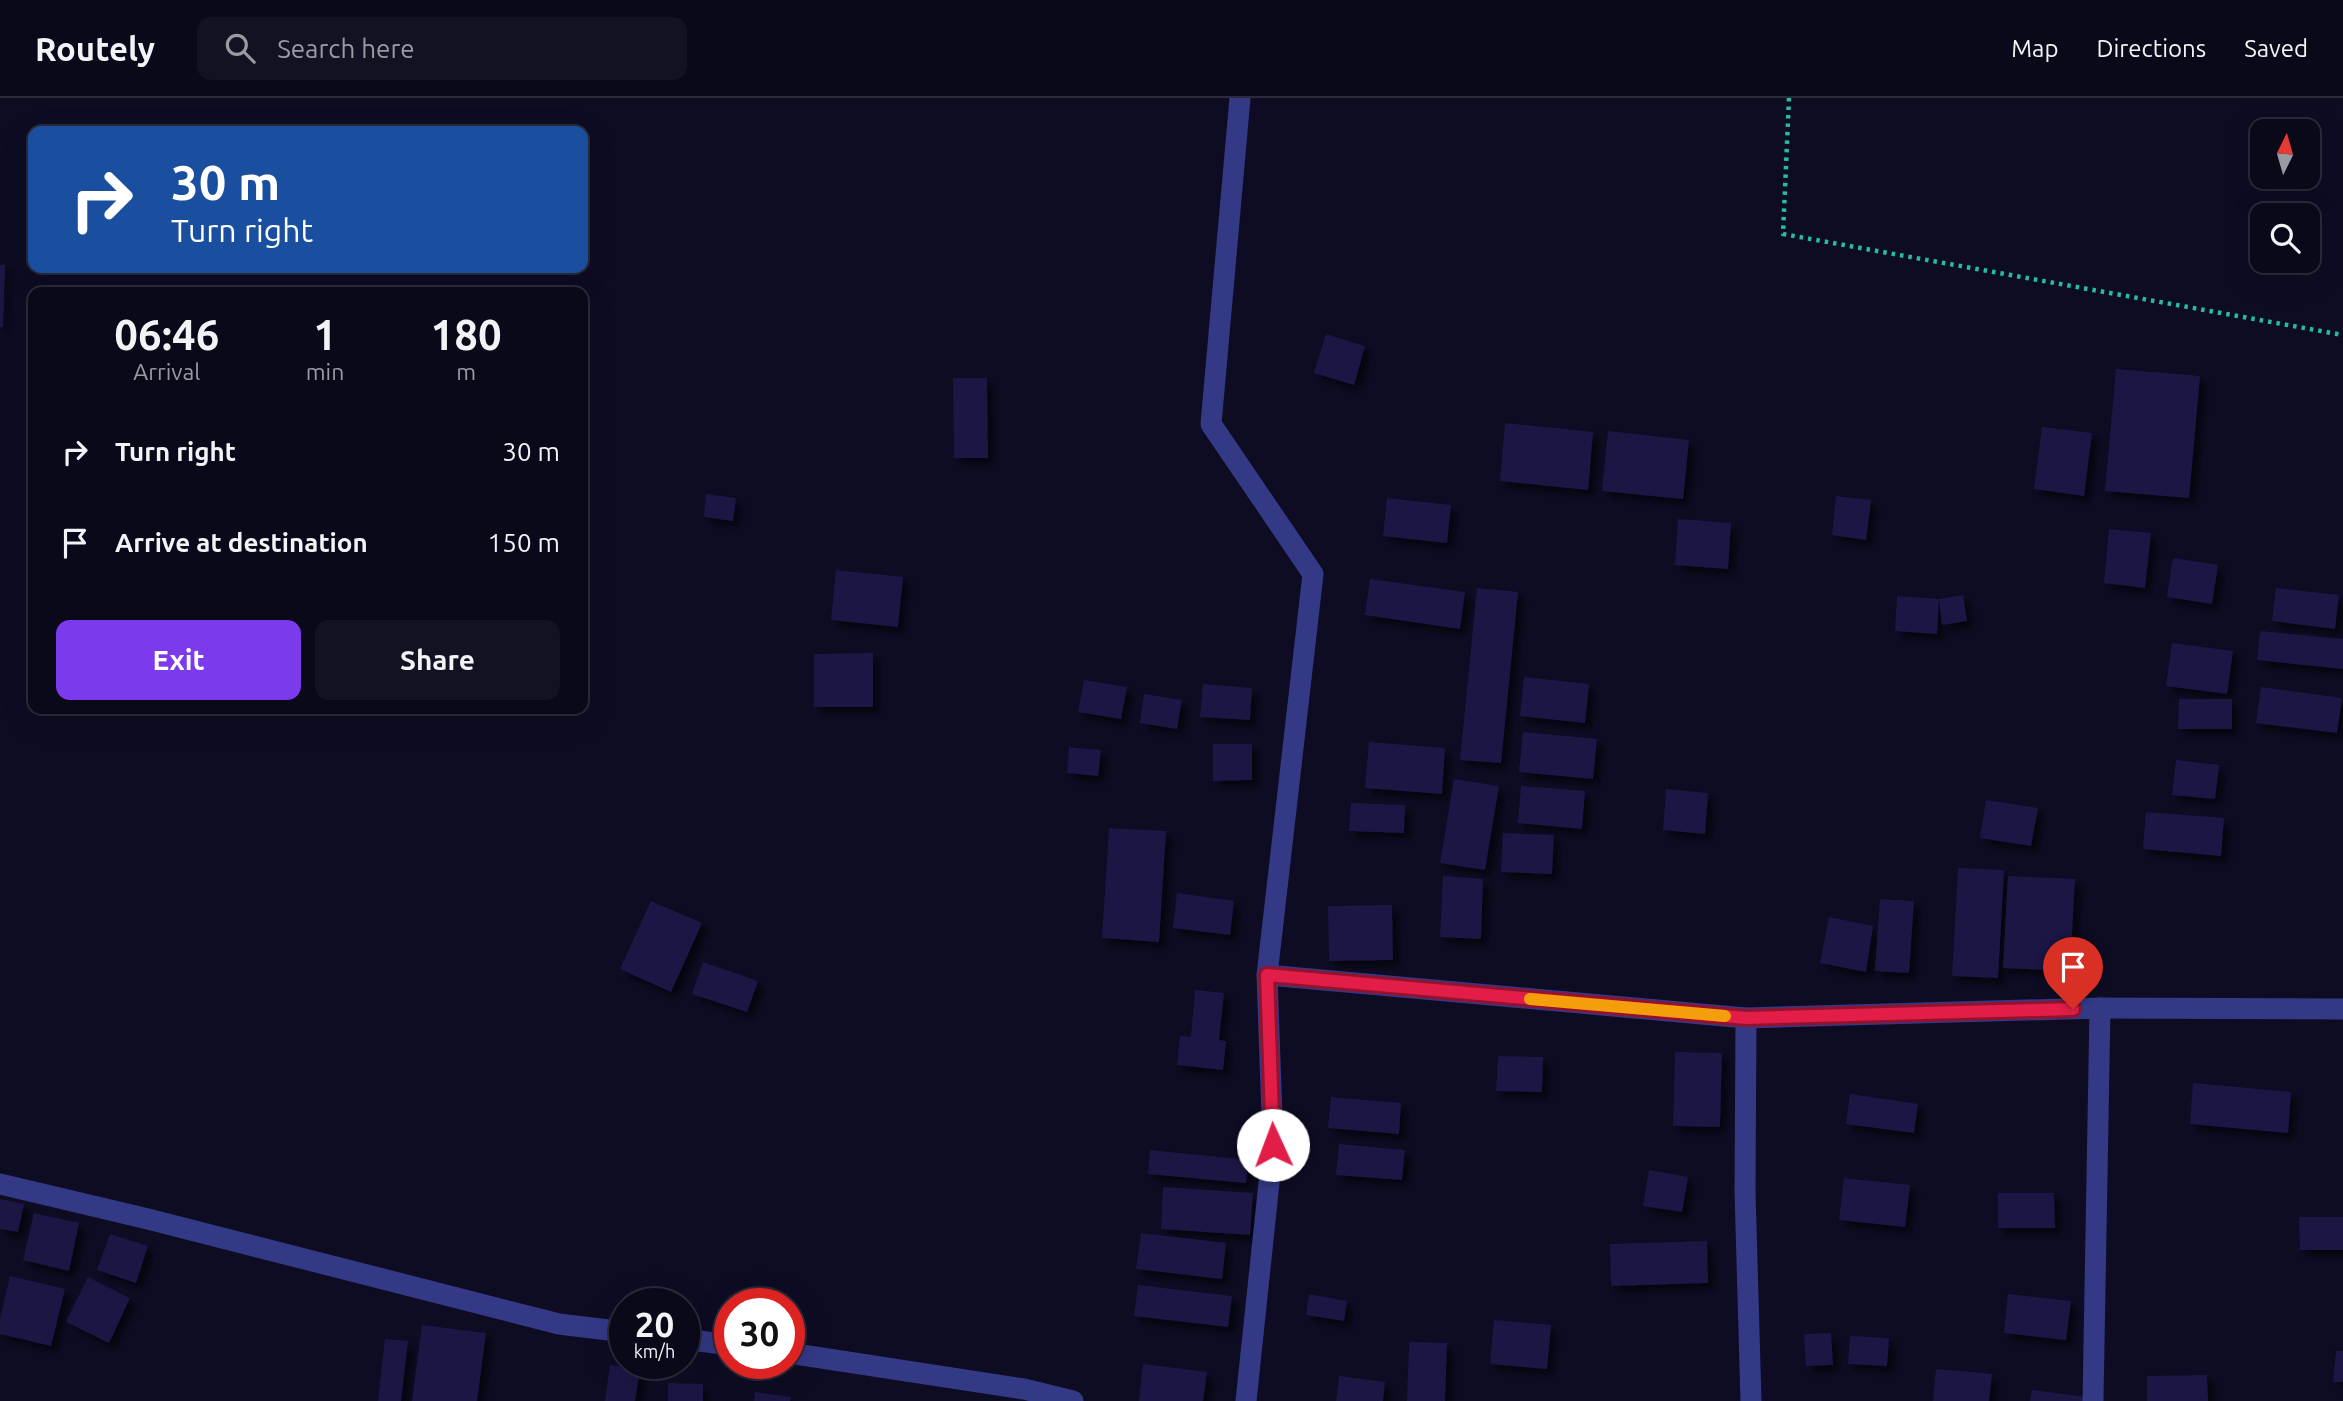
<!DOCTYPE html>
<html lang="en">
<head>
<meta charset="utf-8">
<style>
	body { margin:0; font-family:Ubuntu,sans-serif; background:#131223; color:#f1f3f6; height:100vh; display:flex; flex-direction:column; font-size:26px; white-space:nowrap }
	* { box-sizing:border-box; margin:0 }
	p { font-size:23px; color:#999aa2 }
	.icon { flex:none; width:38px; height:38px; fill:none; stroke:currentColor; stroke-width:2; stroke-linecap:round; stroke-linejoin:round }
	.map { position:relative; flex:1; overflow:hidden }
	.details { position:absolute; left:28px; top:189px; width:560px; height:427px; display:flex; flex-direction:column; background:#0a091a; border-radius:14px; box-shadow:0 7px 28px #0002,0 0 0 2px #2a2a39 }
	.details>* { flex:none }
	.hud { position:absolute; left:28px; top:28px; width:560px; height:147px; border-radius:14px; box-shadow:0 7px 28px #0002,0 0 0 2px #2a2a39; background:#1a4fa0; color:#fff; overflow:hidden }
	.needle { width:46px; rotate:5deg }
	.controls { position:absolute; left:2250px; top:21px; display:grid; gap:14px }
	.controls a { display:grid; place-items:center; width:70px; height:70px; border-radius:14px; background:#0a091a; box-shadow:0 7px 28px #0002,0 0 0 2px #2a2a39; font-size:35px }
	.speed { position:absolute; left:609px; top:1190px; display:flex; gap:14px; font-size:35px; font-weight:700; text-align:center }
	.speed>* { display:grid; place-content:center; width:91px; height:91px; border-radius:50%; background:#0a091a; box-shadow:0 7px 28px #0002,0 0 0 2px #2a2a39; line-height:1 }
	.speed small { font-size:18px; font-weight:400 }
	.speed .limit { border:10px solid #d22; background:#fff; color:#111 }
	.pin { position:absolute; display:grid; place-items:center; width:60px; height:60px; color:#fff; margin:-72px -30px; border-radius:50% 50% 50% 0; rotate:-45deg; box-shadow:0 0 7px #0007 }
	.pin .icon { rotate:45deg }
	.me { position:absolute; width:77px; margin:-38px; rotate:358deg; stroke-linejoin:round; filter:drop-shadow(0 0 5px #0008) }
	.turn { display:flex; align-items:center; gap:24px; height:147px; padding:0 28px; font-size:32px }
	.turn .icon { width:91px; height:91px; stroke-width:2.5 }
	.turn b { display:block; font-size:49px; line-height:60px }
	.eta { display:flex; justify-content:space-evenly; align-items:center; height:119px; text-align:center }
	.eta b { font-size:42px; font-weight:600; line-height:49px }
	.button { display:flex; gap:14px; margin-top:auto; padding:14px 28px }
	.button a { flex:1; height:80px; border-radius:14px; background:#7c3aed; color:#fff; font-size:28px; font-weight:600; line-height:80px; text-align:center }
	.button a+a { background:#131223; color:#f1f3f6 }
	ul { padding:0; list-style:none }
	li { display:flex; align-items:center; gap:21px; height:91px; padding:0 28px }
	li div { flex:1 }
	li b { display:block; font-size:26px }
	li em { font-style:normal }
	header { display:flex; align-items:center; gap:42px; box-sizing:border-box; height:98px; padding:0 35px; background:#0a091a; border-bottom:2px solid #2a2a39 }
	header strong { font-size:33px }
	nav { display:flex; gap:38px; margin-inline-start:auto; font-size:24px }
	.search { width:490px; height:63px; background:#131223; display:flex; align-items:center; gap:18px; box-sizing:border-box; padding:0 24px; border-radius:14px; color:#999aa2; font-size:26px }
	.map>svg:first-child { display:block }
	.building { fill:#1b1645; filter:url(#shadow) }
	.lines { fill:none; stroke-linecap:round; stroke-linejoin:round }
	.path { stroke:#25bca2; stroke-width:4.5; stroke-dasharray:3.5 5; stroke-linecap:butt }
	.street { stroke:#333985; stroke-width:21 }
	.route-casing { stroke:#92132f; stroke-width:18 }
	.route { stroke:#e11d48; stroke-width:12 }
	.slow { stroke:#f59e0b; stroke-width:12 }
</style>
</head>
<body>
<header>
<strong>Routely</strong>
<div class="search"><svg class="icon" aria-label="search" viewBox="0 0 24 24"><circle cx="10" cy="10" r="6"/><path d="M15 15l6 6"/></svg>Search here</div>
<nav><a>Map</a><a>Directions</a><a>Saved</a></nav>
</header>
<div class="map">
<svg width="2343" height="1303" viewBox="0 0 2343 1303">
	<defs>
		<filter id="shadow"><feDropShadow dx="6" dy="6" stdDeviation="3.5" flood-color="#0009"/></filter>
	</defs>
	<rect width="100%" height="100%" fill="#0d0c23"/>
	<g class="building">
		<path d="M 0,167 L 5,167 L 3,229 L 0,229 Z"/>
		<path d="M 1326,236 L 1365,248 L 1354,287 L 1314,275 Z"/>
		<path d="M 2116,271 L 2200,278 L 2189,400 L 2105,393 Z"/>
		<path d="M 953,280 L 987,280 L 988,360 L 954,360 Z"/>
		<path d="M 1505,325 L 1593,334 L 1588,392 L 1500,383 Z"/>
		<path d="M 2042,329 L 2092,335 L 2084,398 L 2034,391 Z"/>
		<path d="M 1608,333 L 1689,342 L 1683,401 L 1602,393 Z"/>
		<path d="M 706,396 L 736,400 L 733,423 L 704,419 Z"/>
		<path d="M 1836,398 L 1871,402 L 1866,442 L 1832,437 Z"/>
		<path d="M 1387,400 L 1451,407 L 1447,445 L 1383,438 Z"/>
		<path d="M 1678,421 L 1731,425 L 1728,471 L 1675,467 Z"/>
		<path d="M 2109,431 L 2151,435 L 2145,490 L 2104,485 Z"/>
		<path d="M 2173,460 L 2218,467 L 2212,506 L 2167,499 Z"/>
		<path d="M 836,472 L 903,479 L 898,529 L 831,522 Z"/>
		<path d="M 1370,481 L 1465,494 L 1460,531 L 1365,517 Z"/>
		<path d="M 1477,490 L 1518,494 L 1501,665 L 1460,662 Z"/>
		<path d="M 2276,490 L 2339,497 L 2335,531 L 2272,523 Z"/>
		<path d="M 1963,497 L 1967,523 L 1942,527 L 1939,501 Z"/>
		<path d="M 1897,498 L 1939,501 L 1937,536 L 1895,533 Z"/>
		<path d="M 2260,533 L 2343,541 L 2343,571 L 2257,562 Z"/>
		<path d="M 2172,545 L 2233,553 L 2227,596 L 2166,588 Z"/>
		<path d="M 873,555 L 873,609 L 814,609 L 814,556 Z"/>
		<path d="M 1524,579 L 1589,586 L 1585,625 L 1520,618 Z"/>
		<path d="M 1084,582 L 1127,589 L 1121,621 L 1078,614 Z"/>
		<path d="M 1203,586 L 1252,590 L 1250,622 L 1200,619 Z"/>
		<path d="M 2261,589 L 2342,600 L 2337,635 L 2256,625 Z"/>
		<path d="M 1144,596 L 1182,602 L 1177,631 L 1140,625 Z"/>
		<path d="M 2179,601 L 2232,601 L 2232,631 L 2178,631 Z"/>
		<path d="M 1523,634 L 1597,641 L 1593,681 L 1519,674 Z"/>
		<path d="M 1369,644 L 1445,650 L 1442,696 L 1365,690 Z"/>
		<path d="M 1213,646 L 1252,646 L 1252,682 L 1213,683 Z"/>
		<path d="M 1069,649 L 1101,652 L 1098,678 L 1067,675 Z"/>
		<path d="M 2176,662 L 2219,667 L 2215,701 L 2172,697 Z"/>
		<path d="M 1454,681 L 1499,688 L 1485,772 L 1440,765 Z"/>
		<path d="M 1521,688 L 1585,693 L 1582,731 L 1518,725 Z"/>
		<path d="M 1666,691 L 1708,695 L 1705,736 L 1663,732 Z"/>
		<path d="M 1986,702 L 2038,710 L 2031,748 L 1980,740 Z"/>
		<path d="M 1351,705 L 1405,707 L 1404,735 L 1349,733 Z"/>
		<path d="M 2146,714 L 2224,720 L 2221,758 L 2143,751 Z"/>
		<path d="M 1109,730 L 1166,733 L 1159,844 L 1102,840 Z"/>
		<path d="M 1503,735 L 1554,737 L 1552,776 L 1501,774 Z"/>
		<path d="M 1958,770 L 2004,772 L 1998,880 L 1952,878 Z"/>
		<path d="M 1443,778 L 1483,781 L 1481,841 L 1440,839 Z"/>
		<path d="M 2008,778 L 2075,781 L 2070,873 L 2003,870 Z"/>
		<path d="M 1177,795 L 1234,803 L 1230,837 L 1173,830 Z"/>
		<path d="M 1880,801 L 1914,803 L 1909,875 L 1875,873 Z"/>
		<path d="M 651,803 L 702,825 L 671,894 L 620,871 Z"/>
		<path d="M 1392,807 L 1393,862 L 1329,863 L 1328,808 Z"/>
		<path d="M 1829,819 L 1873,828 L 1866,874 L 1820,865 Z"/>
		<path d="M 703,864 L 758,883 L 747,914 L 692,896 Z"/>
		<path d="M 1195,892 L 1224,895 L 1219,942 L 1226,943 L 1223,972 L 1177,967 L 1180,938 L 1191,939 Z"/>
		<path d="M 1675,954 L 1722,955 L 1720,1029 L 1673,1028 Z"/>
		<path d="M 1498,958 L 1543,959 L 1542,994 L 1496,993 Z"/>
		<path d="M 2193,985 L 2291,994 L 2288,1035 L 2190,1026 Z"/>
		<path d="M 1850,996 L 1918,1006 L 1914,1035 L 1846,1026 Z"/>
		<path d="M 1331,999 L 1401,1005 L 1399,1036 L 1328,1030 Z"/>
		<path d="M 1339,1046 L 1405,1052 L 1402,1082 L 1336,1077 Z"/>
		<path d="M 1150,1052 L 1248,1062 L 1246,1085 L 1148,1076 Z"/>
		<path d="M 1649,1072 L 1688,1079 L 1682,1114 L 1643,1108 Z"/>
		<path d="M 1844,1080 L 1910,1087 L 1905,1129 L 1839,1122 Z"/>
		<path d="M 1163,1089 L 1253,1095 L 1250,1137 L 1161,1131 Z"/>
		<path d="M 1998,1095 L 2054,1095 L 2055,1130 L 1998,1130 Z"/>
		<path d="M 0,1101 L 24,1106 L 18,1134 L 0,1131 Z"/>
		<path d="M 34,1115 L 79,1125 L 69,1173 L 23,1162 Z"/>
		<path d="M 2299,1119 L 2343,1119 L 2343,1152 L 2300,1152 Z"/>
		<path d="M 1141,1135 L 1226,1145 L 1222,1181 L 1136,1171 Z"/>
		<path d="M 110,1136 L 148,1148 L 136,1185 L 97,1172 Z"/>
		<path d="M 1707,1143 L 1708,1185 L 1611,1188 L 1610,1146 Z"/>
		<path d="M 10,1178 L 65,1191 L 51,1248 L 0,1236 L 0,1221 Z"/>
		<path d="M 88,1179 L 130,1200 L 109,1245 L 66,1224 Z"/>
		<path d="M 1138,1187 L 1232,1198 L 1228,1229 L 1134,1218 Z"/>
		<path d="M 1309,1196 L 1347,1203 L 1344,1223 L 1306,1217 Z"/>
		<path d="M 2008,1196 L 2071,1203 L 2066,1242 L 2004,1235 Z"/>
		<path d="M 1494,1222 L 1551,1227 L 1547,1271 L 1490,1266 Z"/>
		<path d="M 422,1227 L 486,1235 L 477,1303 L 412,1303 Z"/>
		<path d="M 1831,1235 L 1833,1267 L 1806,1268 L 1804,1236 Z"/>
		<path d="M 1850,1238 L 1889,1240 L 1887,1268 L 1848,1266 Z"/>
		<path d="M 385,1241 L 408,1243 L 401,1303 L 378,1303 Z"/>
		<path d="M 1409,1244 L 1447,1245 L 1445,1303 L 1407,1303 Z"/>
		<path d="M 2336,1253 L 2343,1253 L 2343,1284 L 2333,1284 Z"/>
		<path d="M 1143,1266 L 1207,1274 L 1203,1303 L 1139,1303 Z"/>
		<path d="M 610,1267 L 640,1272 L 635,1303 L 605,1303 Z"/>
		<path d="M 1936,1271 L 1992,1276 L 1989,1303 L 1933,1303 Z"/>
		<path d="M 2207,1277 L 2208,1303 L 2147,1303 L 2147,1278 Z"/>
		<path d="M 1339,1278 L 1385,1284 L 1383,1303 L 1336,1303 Z"/>
		<path d="M 668,1285 L 703,1286 L 703,1303 L 668,1303 Z"/>
		<path d="M 2032,1292 L 2087,1299 L 2087,1303 L 2030,1303 Z"/>
		<path d="M 755,1294 L 791,1299 L 790,1303 L 754,1303 Z"/>
	</g>
	<g class="lines">
		<path class="path" d="M 1789,0 L 1783,136 L 2343,237"/>
		<g class="street">
			<path d="M 1240,0 L 1211,326 L 1313,476 L 1267,877 L 1746,920 L 2100,910 L 2093,1303"/>
			<path d="M 2100,910 L 2343,911"/>
			<path d="M 1746,920 L 1745,1094 L 1751,1303"/>
			<path d="M 0,1086 L 148,1121 L 559,1226 L 625,1234"/>
			<path d="M 684,1241 L 730,1247"/>
			<path d="M 789,1255 L 1024,1291 L 1073,1303"/>
			<path d="M 1246,1303 L 1273,1047 L 1267,877"/>
		</g>
	</g>
	<g class="lines">
		<defs>
			<path id="route" d="M 1273,1047 L 1267,877 L 1746,920 L 2073,911"/>
		</defs>
		<use href="#route" class="route-casing"/>
		<use href="#route" class="route"/>
		<path class="slow" d="M 1530,901 L 1725,918"/>
	</g>
</svg>
<div class="controls">
<a><svg class="needle" viewBox="-14 -14 28 28"><path d="M0-13l5 13h-10z" fill="#e53935"/><path d="M0 13l5-13h-10z" fill="#999aa2"/></svg></a>
<a><svg class="icon" aria-label="search" viewBox="0 0 24 24"><circle cx="10" cy="10" r="6"/><path d="M15 15l6 6"/></svg></a>
</div>
<div class="speed"><div>20<small>km/h</small></div><div class="limit">30</div></div>
<div class="pin" style="left:2073px;top:911px;background:#d93025"><svg class="icon" aria-label="arrive" viewBox="0 0 24 24"><path d="M6 21V4h12l-3 4 3 4H6"/></svg></div>
<svg class="me" style="left:1273px;top:1047px" viewBox="-20 -20 40 40"><circle r="19" fill="#fff"/><path d="M0-13L10 11 0 6-10 11z" fill="#e11d48"/></svg>
<div class="hud">
<div class="turn"><svg class="icon" aria-label="right" viewBox="0 0 24 24"><path d="M7 20v-9h11M14 6l5 5-5 5"/></svg><div><b>30 m</b>Turn right</div></div>
</div>
<section class="details">
<div class="eta">
<div><b>06:46</b><p>Arrival</p></div>
<div><b>1</b><p>min</p></div>
<div><b>180</b><p>m</p></div>
</div>
<ul>
<li><svg class="icon" aria-label="right" viewBox="0 0 24 24"><path d="M7 20v-9h11M14 6l5 5-5 5"/></svg><div><b>Turn right</b></div><em>30 m</em></li>
<li><svg class="icon" aria-label="arrive" viewBox="0 0 24 24"><path d="M6 21V4h12l-3 4 3 4H6"/></svg><div><b>Arrive at destination</b></div><em>150 m</em></li>
</ul>
<div class="button"><a>Exit</a><a>Share</a></div>
</section>
</div>
</body>
</html>
